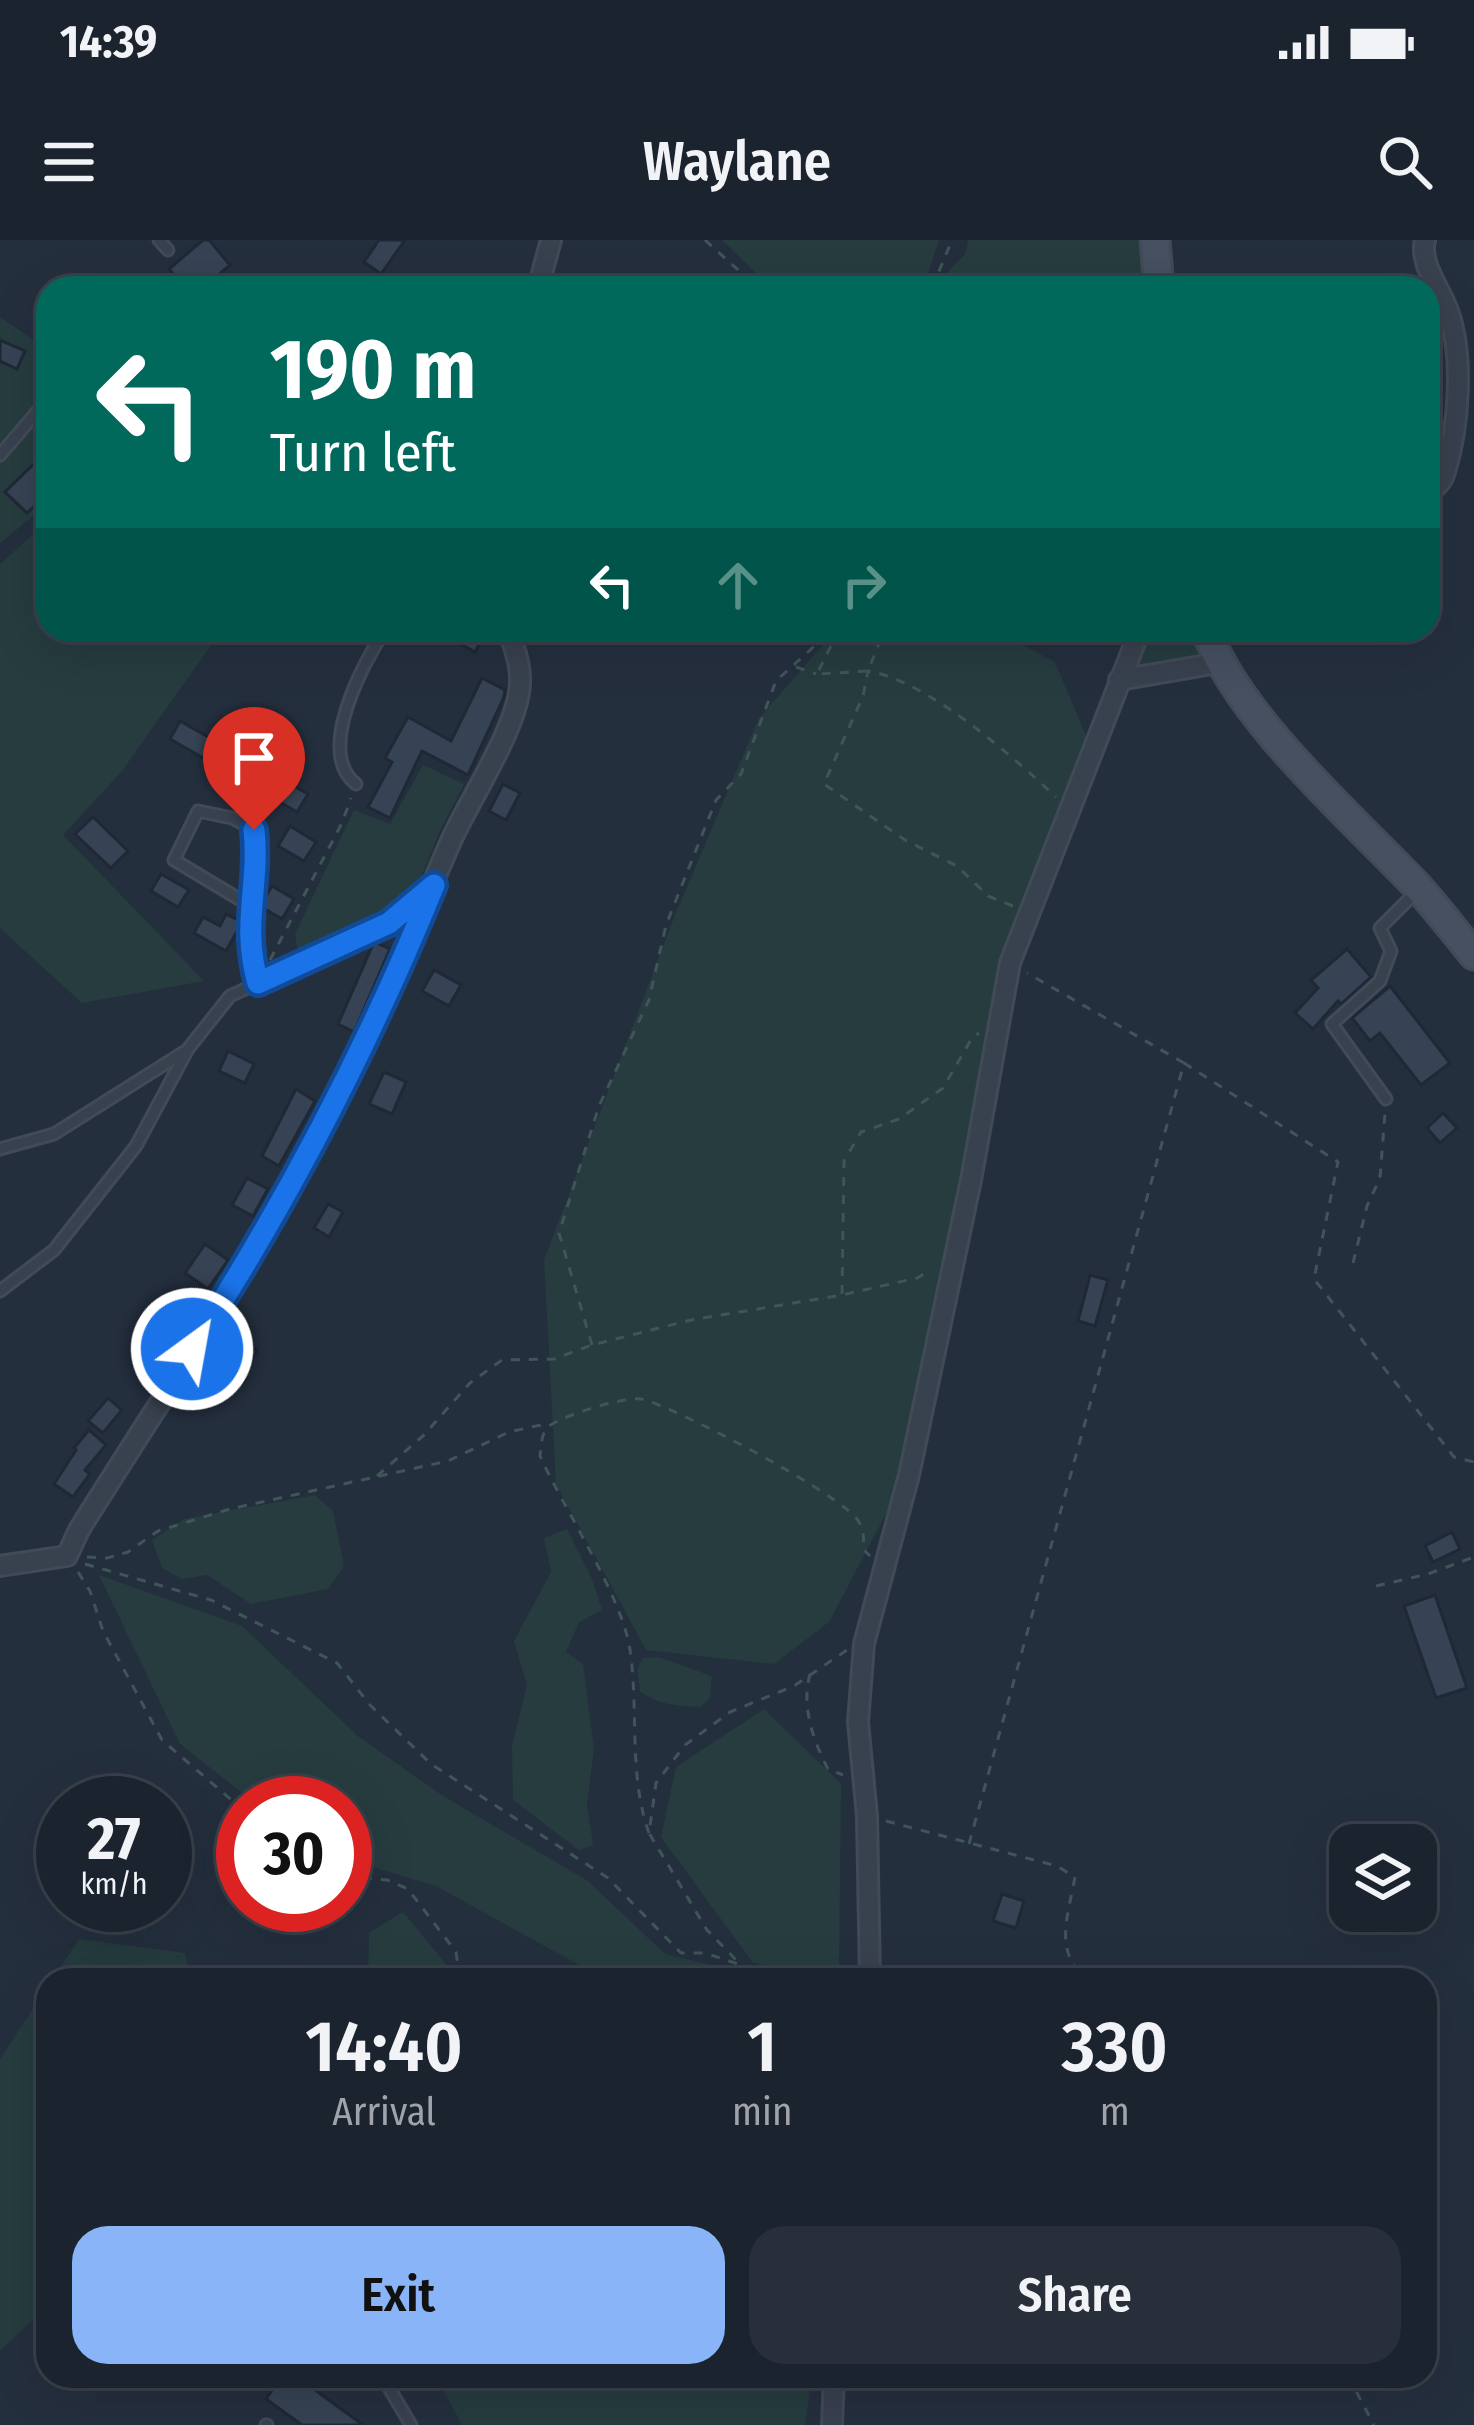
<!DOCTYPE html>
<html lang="en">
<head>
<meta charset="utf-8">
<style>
	body { margin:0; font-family:"Fira Sans Condensed",sans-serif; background:#282f3a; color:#f1f3f6; height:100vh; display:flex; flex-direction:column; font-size:45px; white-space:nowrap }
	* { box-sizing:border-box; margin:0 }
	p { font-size:39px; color:#a0a4aa }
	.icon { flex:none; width:66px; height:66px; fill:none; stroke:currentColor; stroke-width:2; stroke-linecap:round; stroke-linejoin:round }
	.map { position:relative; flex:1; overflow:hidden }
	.sheet { position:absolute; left:36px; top:1728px; width:1401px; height:420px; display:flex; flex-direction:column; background:#1b232e; border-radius:36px; box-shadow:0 12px 48px #0002,0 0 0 3px #39404a }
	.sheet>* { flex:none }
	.hud { position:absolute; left:36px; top:36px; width:1404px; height:366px; border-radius:36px; box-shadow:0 12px 48px #0002,0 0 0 3px #39404a; background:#00695c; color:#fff; overflow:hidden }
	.buttons { position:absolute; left:1329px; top:1584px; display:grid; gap:24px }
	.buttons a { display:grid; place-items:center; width:108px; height:108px; border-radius:24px; background:#1b232e; box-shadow:0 12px 48px #0002,0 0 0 3px #39404a; font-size:60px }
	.speed { position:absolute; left:36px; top:1536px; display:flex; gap:24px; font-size:60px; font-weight:700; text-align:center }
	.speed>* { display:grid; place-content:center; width:156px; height:156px; border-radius:50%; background:#1b232e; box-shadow:0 12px 48px #0002,0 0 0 3px #39404a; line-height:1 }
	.speed small { font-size:30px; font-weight:400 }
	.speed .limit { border:18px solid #d22; background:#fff; color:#111 }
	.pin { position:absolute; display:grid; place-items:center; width:102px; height:102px; color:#fff; margin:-123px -51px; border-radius:50% 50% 50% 0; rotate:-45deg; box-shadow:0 0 12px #0007 }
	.pin .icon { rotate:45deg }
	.me { position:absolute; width:132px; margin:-66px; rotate:32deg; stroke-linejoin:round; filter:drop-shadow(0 0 9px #0008) }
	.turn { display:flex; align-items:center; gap:42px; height:252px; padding:0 36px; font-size:54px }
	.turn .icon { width:156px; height:156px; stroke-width:2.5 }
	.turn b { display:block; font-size:84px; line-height:102px }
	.lanes { display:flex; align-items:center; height:114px; padding:0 36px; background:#0003; justify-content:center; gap:60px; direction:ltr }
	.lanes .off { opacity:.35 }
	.eta { display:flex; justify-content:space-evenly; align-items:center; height:204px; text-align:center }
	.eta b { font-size:72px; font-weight:600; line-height:84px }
	.primary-button { display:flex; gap:24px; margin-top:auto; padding:24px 36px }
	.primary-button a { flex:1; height:138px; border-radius:36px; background:#8ab4f8; color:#111; font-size:48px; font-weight:600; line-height:138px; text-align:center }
	.primary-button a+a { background:#282f3a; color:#f1f3f6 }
	.status { display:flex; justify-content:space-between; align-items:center; height:84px; padding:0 60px; background:#1b232e; direction:ltr }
	.status svg { height:33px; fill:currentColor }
	header { display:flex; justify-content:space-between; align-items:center; height:156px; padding:0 36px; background:#1b232e; font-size:54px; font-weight:600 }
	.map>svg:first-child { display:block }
	.green { fill:#263c3f }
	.building { fill:#364354; stroke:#1f2835; stroke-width:3 }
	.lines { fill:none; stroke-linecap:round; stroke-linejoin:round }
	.lane-casing { stroke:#414a57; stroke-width:15 }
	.street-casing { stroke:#414a57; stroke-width:24 }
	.secondary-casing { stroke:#414a57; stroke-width:33 }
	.path { stroke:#3f5557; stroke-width:3; stroke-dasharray:9 9; stroke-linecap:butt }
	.lane { stroke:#38414e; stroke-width:9 }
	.street { stroke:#38414e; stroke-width:18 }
	.secondary { stroke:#465061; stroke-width:27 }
	.route-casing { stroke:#114b97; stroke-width:30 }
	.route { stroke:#1a73e8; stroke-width:21 }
</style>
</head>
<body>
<div class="status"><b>14:39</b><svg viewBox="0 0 49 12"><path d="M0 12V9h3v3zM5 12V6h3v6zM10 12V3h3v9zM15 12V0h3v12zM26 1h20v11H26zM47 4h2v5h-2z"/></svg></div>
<header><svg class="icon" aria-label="menu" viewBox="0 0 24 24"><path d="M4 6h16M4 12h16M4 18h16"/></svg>Waylane<svg class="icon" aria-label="search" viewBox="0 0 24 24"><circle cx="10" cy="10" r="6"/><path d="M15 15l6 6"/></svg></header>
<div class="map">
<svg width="1474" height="2185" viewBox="0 0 1474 2185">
	<rect width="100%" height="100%" fill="#242f3e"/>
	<g class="green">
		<path d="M 722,0 L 939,0 L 923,48 L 771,48 Z"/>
		<path d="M 968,0 L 1139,0 L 1144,48 L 933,48 L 966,13 Z"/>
		<path d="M 0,77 L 48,110 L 48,264 L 0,303 Z"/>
		<path d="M 48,281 L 48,390 L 222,390 L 122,531 L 63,595 L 204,741 L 82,763 L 0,688 L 0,324 Z"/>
		<path d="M 836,390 L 994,390 L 1055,422 L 1089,503 L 1012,687 L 898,1251 L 829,1382 L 774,1424 L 646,1410 L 556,1244 L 544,1020 L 675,675 L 759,478 Z"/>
		<path d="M 1150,390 L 1189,390 L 1199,418 L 1134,430 Z"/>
		<path d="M 423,525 L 464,544 L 439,593 L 419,642 L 372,680 L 298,713 L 295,694 L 354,570 L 390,584 Z"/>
		<path d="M 315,1255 L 333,1271 L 344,1326 L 328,1349 L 251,1364 L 207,1335 L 182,1339 L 162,1328 L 152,1300 L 184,1279 Z"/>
		<path d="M 567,1289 L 592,1339 L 602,1370 L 579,1382 L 566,1412 L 583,1424 L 594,1509 L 587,1565 L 593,1605 L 579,1610 L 513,1560 L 512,1506 L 527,1445 L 514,1401 L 551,1332 L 544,1298 Z"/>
		<path d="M 99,1335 L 242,1386 L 359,1497 L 443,1556 L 588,1641 L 665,1714 L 774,1740 L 606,1740 L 436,1646 L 345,1619 L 345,1563 L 255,1563 L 180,1504 Z"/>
		<path d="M 658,1417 L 712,1436 L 710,1458 L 700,1467 C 678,1466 658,1465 640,1451 L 637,1429 L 643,1418 Z"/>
		<path d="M 764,1469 L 841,1544 L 839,1734 L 753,1723 L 661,1597 L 676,1527 Z"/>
		<path d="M 403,1672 L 459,1740 L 368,1740 L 369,1693 Z"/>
		<path d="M 79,1699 L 185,1713 L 191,1740 L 52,1740 Z"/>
		<path d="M 48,1746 L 48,2065 L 0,2111 L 0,1819 Z"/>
		<path d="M 436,2136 L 812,2136 L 805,2185 L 462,2185 Z"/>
	</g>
	<g class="building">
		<path d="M 203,0 L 209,0 L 230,25 L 203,48 L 185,48 L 169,29 Z"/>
		<path d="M 379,0 L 405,0 L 381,34 L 364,22 Z"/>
		<path d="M 0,100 L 25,111 L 17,129 L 0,121 Z"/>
		<path d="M 48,210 L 48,253 L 27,273 L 5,252 Z"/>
		<path d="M 436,390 L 487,390 L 475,412 Z"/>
		<path d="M 482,438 L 505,450 L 504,457 L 468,535 L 422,511 L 390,578 L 368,567 L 392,522 L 385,518 L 408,477 L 451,501 Z"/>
		<path d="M 180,481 L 259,526 L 278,489 L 296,498 L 276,536 L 308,554 L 297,572 L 170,499 Z"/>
		<path d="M 503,544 L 520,553 L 506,580 L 489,571 Z"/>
		<path d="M 93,577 L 128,611 L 111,628 L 75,594 Z"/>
		<path d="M 290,586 L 316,602 L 304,621 L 278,606 Z"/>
		<path d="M 161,634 L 189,650 L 178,667 L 151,651 Z"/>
		<path d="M 272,646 L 294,659 L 282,679 L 260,666 Z"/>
		<path d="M 226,674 L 240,681 L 240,686 L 226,711 L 194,693 L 203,677 L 220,686 Z"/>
		<path d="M 374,702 L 390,709 L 354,792 L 338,784 Z"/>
		<path d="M 1347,709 L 1371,737 L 1341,764 L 1338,761 L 1313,789 L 1295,773 L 1318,748 L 1311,740 Z"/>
		<path d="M 434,730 L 461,745 L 449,766 L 422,751 Z"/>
		<path d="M 1390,746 L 1450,823 L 1421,845 L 1380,793 L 1370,801 L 1352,778 Z"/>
		<path d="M 228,811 L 254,824 L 245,843 L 219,831 Z"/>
		<path d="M 384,832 L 406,842 L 392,874 L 369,864 Z"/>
		<path d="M 296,849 L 315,861 L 279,926 L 262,916 Z"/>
		<path d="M 1443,873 L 1457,888 L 1440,903 L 1427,888 Z"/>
		<path d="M 247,938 L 268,949 L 253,976 L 232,965 Z"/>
		<path d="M 328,964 L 343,972 L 329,997 L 314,988 Z"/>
		<path d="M 205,1004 L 228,1020 L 208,1049 L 185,1033 Z"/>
		<path d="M 1090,1035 L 1108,1040 L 1095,1086 L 1078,1081 Z"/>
		<path d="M 175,1057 L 195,1074 L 154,1126 L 137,1111 L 167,1077 L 162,1073 Z"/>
		<path d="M 237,1096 L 257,1111 L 241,1132 L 221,1117 Z"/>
		<path d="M 108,1158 L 122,1170 L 103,1193 L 88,1181 Z"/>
		<path d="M 89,1190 L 106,1205 L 85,1230 L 90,1234 L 73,1257 L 54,1244 L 76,1210 L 74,1208 Z"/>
		<path d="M 1452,1292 L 1460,1309 L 1433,1322 L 1425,1306 Z"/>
		<path d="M 1435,1355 L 1467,1448 L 1436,1458 L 1404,1366 Z"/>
		<path d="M 1002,1654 L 1024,1661 L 1016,1688 L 993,1681 Z"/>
		<path d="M 282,2136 L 296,2136 L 363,2185 L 302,2185 L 266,2159 Z"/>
	</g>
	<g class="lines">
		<defs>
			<g id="lane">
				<path d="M 159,0 L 168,10"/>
				<path d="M 0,215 L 48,159"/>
				<path d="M 356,544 C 315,512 363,424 385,390"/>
				<path d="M 249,665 L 174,620 L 198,571 L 232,578 L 254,590 C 256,610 253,627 250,647 C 247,680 249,712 258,743"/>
				<path d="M 1386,859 L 1332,784 L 1380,741 L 1391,711 L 1380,688 L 1415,653"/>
				<path d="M 0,909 L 54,894 L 184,812"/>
				<path d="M 0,1051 L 54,1010 L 136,906 L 188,809 L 230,756 L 389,683 L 425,653"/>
				<path d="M 382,2136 L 411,2185"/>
				<path d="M 266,2185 L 267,2185"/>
			</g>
			<g id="street">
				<path d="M 1425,0 C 1419,24 1440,48 1448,71 C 1464,115 1459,187 1445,232 C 1443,241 1435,247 1428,254"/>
				<path d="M 538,48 L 551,0"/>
				<path d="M 1119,440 L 1218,423"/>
				<path d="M 0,1326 L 67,1316 L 79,1290 C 159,1161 247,1035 316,900 C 367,803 407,702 451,601 C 469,560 519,486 520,443 C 521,425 514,408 509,390"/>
				<path d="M 870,1740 L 867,1576 L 858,1482 L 864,1404 L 909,1235 L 971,940 L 1010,723 L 1140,390"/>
				<path d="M 832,2185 L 834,2136"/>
			</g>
			<g id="secondary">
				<path d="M 1155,0 L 1159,48"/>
				<path d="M 1206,390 C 1239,479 1349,575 1415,644 C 1436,667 1454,691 1474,715"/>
			</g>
		</defs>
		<use href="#lane" class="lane-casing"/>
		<use href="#street" class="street-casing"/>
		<use href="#secondary" class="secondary-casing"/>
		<g class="path">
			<path d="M 705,0 L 758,48"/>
			<path d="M 932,48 L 952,0"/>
			<path d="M 839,390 L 817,434 L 868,431 L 882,396 L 880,390"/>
			<path d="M 796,427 L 816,434"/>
			<path d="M 1013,666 L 988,656 L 957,626 L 905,600 L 824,544 L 863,456 L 868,431 C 928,441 1011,515 1056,557"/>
			<path d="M 270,720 L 342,583 L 351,558"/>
			<path d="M 1184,823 L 1338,922 L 1314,1039 L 1454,1217 L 1474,1222"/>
			<path d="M 1353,1023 L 1367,966 L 1380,938 L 1385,873"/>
			<path d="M 842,1054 L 844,921 L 861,892 L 899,879 L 943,848 L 972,798 L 979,793"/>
			<path d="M 592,1105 L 559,993 L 599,866 L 649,760 L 666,685 L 716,560 L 741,534 L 776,441 L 832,390"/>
			<path d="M 377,1236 L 424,1195 L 470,1143 L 502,1120 L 554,1119 L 592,1105 L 691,1080 L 842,1055 L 917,1038 L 931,1030"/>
			<path d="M 87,1317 L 107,1318 L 128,1312 L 158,1291 L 230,1269 L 448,1221 L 509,1192 L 545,1184"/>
			<path d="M 85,1324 L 211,1360 L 337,1423 L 370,1465 L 431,1524 L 608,1638 L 681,1713 L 705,1713 L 741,1725"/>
			<path d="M 78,1332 L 90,1351 L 103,1391 L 162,1500 L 243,1570"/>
			<path d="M 1376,1346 L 1428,1334 L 1474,1317"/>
			<path d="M 810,1434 C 801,1466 813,1500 828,1529 L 843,1535"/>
			<path d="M 886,1581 L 1057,1626 L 1075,1637 C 1068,1676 1053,1712 1087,1740"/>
			<path d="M 649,1593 C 628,1534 639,1471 630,1410 C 623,1358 563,1267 540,1216 C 541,1207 541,1197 546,1189 C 555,1177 626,1156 641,1159 C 674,1166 845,1256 859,1282 C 864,1290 864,1299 863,1309 L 870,1316"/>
			<path d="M 969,1604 L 1184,823 L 1027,733"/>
			<path d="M 345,1636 L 387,1640 L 408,1649 L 456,1712 L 460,1740"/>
			<path d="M 765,1740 L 741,1725 L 707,1690 L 649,1593 L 656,1543 L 685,1505 L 730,1472 L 794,1446 L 847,1410"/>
			<path d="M 1348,2136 L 1374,2185"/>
		</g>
		<use href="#lane" class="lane"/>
		<use href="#street" class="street"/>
		<use href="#secondary" class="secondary"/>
	</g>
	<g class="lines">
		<defs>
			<path id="route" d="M 192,1109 C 287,962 368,807 434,645 L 389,683 L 258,743 C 241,685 260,644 254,590"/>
		</defs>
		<use href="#route" class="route-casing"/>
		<use href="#route" class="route"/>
	</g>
</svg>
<div class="buttons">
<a><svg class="icon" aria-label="layers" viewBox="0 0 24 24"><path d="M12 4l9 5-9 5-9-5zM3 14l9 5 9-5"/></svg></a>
</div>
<div class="speed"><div>27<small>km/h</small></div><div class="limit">30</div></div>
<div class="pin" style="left:254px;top:590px;background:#d93025"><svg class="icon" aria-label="arrive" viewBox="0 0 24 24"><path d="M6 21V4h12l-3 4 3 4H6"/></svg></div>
<svg class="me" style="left:192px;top:1109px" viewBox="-20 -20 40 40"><circle r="17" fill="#1a73e8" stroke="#fff" stroke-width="3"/><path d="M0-11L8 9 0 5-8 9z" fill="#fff"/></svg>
<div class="hud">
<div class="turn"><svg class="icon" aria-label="left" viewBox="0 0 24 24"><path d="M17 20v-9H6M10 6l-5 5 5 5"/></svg><div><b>190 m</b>Turn left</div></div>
<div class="lanes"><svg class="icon" aria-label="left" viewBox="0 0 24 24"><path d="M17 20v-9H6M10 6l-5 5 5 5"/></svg><svg class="icon off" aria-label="ahead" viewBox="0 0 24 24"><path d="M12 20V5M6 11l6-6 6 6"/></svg><svg class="icon off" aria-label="right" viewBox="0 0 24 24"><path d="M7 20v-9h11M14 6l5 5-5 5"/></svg></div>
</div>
<section class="sheet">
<div class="eta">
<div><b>14:40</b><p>Arrival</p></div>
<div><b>1</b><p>min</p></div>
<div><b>330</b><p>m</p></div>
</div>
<div class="primary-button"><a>Exit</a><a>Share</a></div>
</section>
</div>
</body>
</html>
